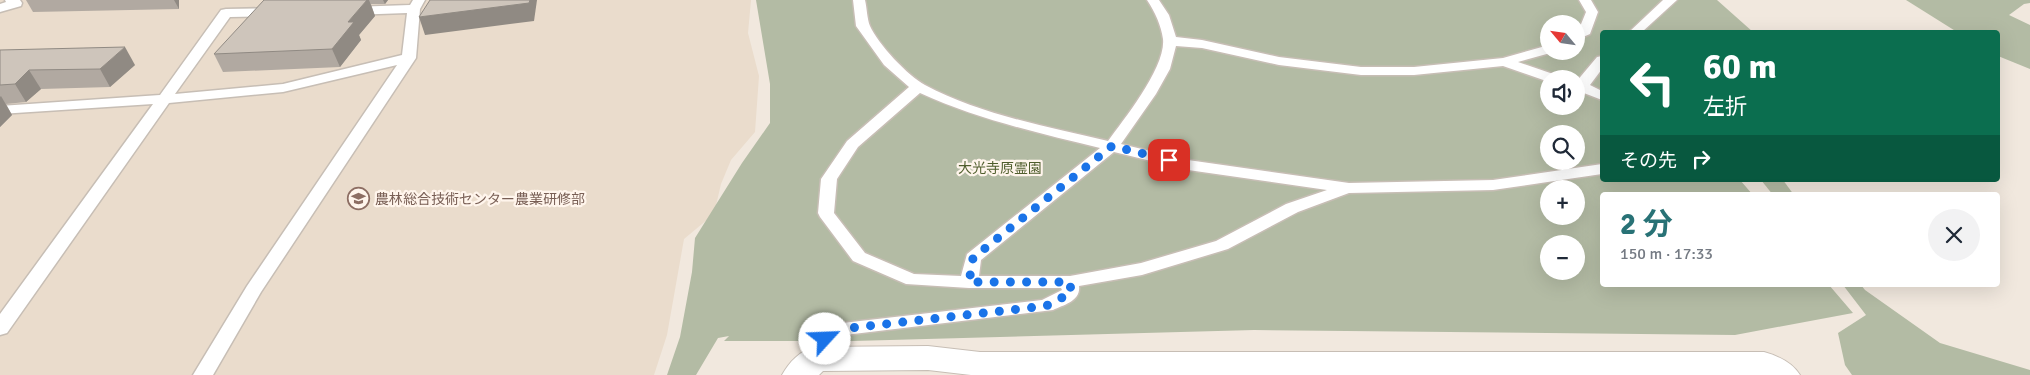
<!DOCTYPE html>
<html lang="ja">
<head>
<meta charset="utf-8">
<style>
	body { margin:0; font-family:Signika,"Noto Sans JP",sans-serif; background:#f2f2f3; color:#1f2937; height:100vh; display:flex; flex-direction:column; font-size:19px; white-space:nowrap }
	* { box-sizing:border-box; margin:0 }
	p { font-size:16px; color:#747a83 }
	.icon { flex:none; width:28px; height:28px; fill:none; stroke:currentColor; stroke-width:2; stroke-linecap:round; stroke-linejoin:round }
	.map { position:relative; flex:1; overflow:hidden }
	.details { position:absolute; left:1600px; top:192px; width:400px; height:95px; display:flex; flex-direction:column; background:#fff; border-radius:5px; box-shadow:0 5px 20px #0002 }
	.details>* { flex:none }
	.top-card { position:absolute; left:1600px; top:30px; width:400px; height:152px; border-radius:5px; box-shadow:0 5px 20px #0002; background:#0b6e4f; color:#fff; overflow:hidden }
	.needle { width:32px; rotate:299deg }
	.buttons { position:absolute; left:1540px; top:15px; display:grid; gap:10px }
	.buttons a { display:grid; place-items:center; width:45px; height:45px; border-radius:50%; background:#fff; box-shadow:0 5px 20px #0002; font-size:25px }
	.pin { position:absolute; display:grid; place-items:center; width:42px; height:42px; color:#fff; margin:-21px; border-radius:10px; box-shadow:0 2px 8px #0006 }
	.me { position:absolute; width:55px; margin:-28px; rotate:65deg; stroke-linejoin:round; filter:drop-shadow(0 0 4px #0008) }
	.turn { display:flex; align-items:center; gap:18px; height:105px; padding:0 20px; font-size:22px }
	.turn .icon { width:65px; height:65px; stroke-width:2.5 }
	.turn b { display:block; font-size:35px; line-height:42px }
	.then { display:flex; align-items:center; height:48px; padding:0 20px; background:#0003; gap:10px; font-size:19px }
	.round { display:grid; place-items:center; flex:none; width:52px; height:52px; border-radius:26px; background:#f2f2f3 }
	.head { display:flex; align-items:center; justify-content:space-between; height:85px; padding:0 20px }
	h1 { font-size:30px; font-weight:700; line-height:38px; color:#287276 }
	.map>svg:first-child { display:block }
	.built { fill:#eadccc }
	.green { fill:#b3bba4; fill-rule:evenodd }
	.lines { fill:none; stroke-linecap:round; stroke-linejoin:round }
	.service-casing { stroke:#c7beb5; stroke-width:3 }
	.minor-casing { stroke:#c7beb5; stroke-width:2 }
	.service { fill:#fff; fill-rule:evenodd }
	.minor { fill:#fff; fill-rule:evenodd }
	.wall { fill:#b1a9a1 }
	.shaded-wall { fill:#908a83 }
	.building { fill:#cec5bb; stroke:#908a83 }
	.route { stroke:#1a73e8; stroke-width:9; stroke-dasharray:0 16.2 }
	.labels { text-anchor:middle; stroke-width:4.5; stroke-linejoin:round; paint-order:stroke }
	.park-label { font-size:14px; fill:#505e2d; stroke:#fff5ec }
	.education-label { font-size:14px; fill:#785e54; stroke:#fff5ec; text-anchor:start }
</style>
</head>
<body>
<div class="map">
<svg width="2030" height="375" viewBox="0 0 2030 375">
	<rect width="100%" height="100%" fill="#f1e8de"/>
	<path class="built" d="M 0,0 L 751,0 L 748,33 L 759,76 L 755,132 L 731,160 L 721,184 L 714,214 L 684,239 L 667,335 L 654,375 L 0,375 Z"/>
	<g class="green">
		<path d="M 756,0 L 1717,0 L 1753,32 L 1602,32 L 1602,180 L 1740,180 L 1753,195 L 1602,195 L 1602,285 L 1829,285 L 1853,313 L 1735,335 L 1254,330 L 853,341 L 724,341 L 729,336 L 718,338 L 696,375 L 667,375 L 680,337 L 692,272 L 695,238 L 742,163 L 770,123 L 770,84 ZM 1549,24 L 1576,24 L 1576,51 L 1549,51 ZM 1549,79 L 1576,79 L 1576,106 L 1549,106 ZM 1549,134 L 1576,134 L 1576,161 L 1549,161 ZM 1549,189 L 1576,189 L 1576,216 L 1549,216 ZM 1549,244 L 1576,244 L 1576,271 L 1549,271 Z"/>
		<path d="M 1906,0 L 2030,0 L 2030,3 L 2024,4 L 2009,15 L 2030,25 L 2030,69 L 1998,56 L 1998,32 L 1957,32 Z"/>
		<path d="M 1761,180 L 1783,180 L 1794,195 L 1773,195 Z"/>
		<path d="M 1843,285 L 1861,285 L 1865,290 L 1940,343 L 2030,370 L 2030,375 L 1852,375 L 1845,365 L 1838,333 L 1866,315 Z"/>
	</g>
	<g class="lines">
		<defs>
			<g id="service">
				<path d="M 5,0 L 20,0 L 22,3 L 21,6 L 0,12 L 0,4 L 6,2 Z"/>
				<path d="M 413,0 L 425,0 L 420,9 L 416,58 L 261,292 L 213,375 L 193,375 L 247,286 L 397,65 L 283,92 L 169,103 L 7,333 L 0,335 L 0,314 L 153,104 L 0,114 L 0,106 L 160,95 L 221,10 L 226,9 L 274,8 L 280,12 L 274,16 L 230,17 L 175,94 L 283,84 L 402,55 L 407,13 L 351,15 L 345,11 L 351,7 L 410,5 Z"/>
				<path d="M 853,0 L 865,0 C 867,8 867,19 870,26 C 878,44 908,76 925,85 C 979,114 1048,127 1108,141 C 1124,119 1166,67 1163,39 C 1161,25 1155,12 1147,0 L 1159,0 L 1169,15 L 1176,37 L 1202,40 L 1279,57 L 1361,67 L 1414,67 L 1503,58 L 1549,45 L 1549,51 L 1554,52 L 1518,62 L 1559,76 L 1561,79 L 1549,79 L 1549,82 L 1503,66 L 1414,75 L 1361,75 L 1279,65 L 1202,48 L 1176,46 L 1170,69 L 1156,94 L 1121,144 L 1188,160 L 1349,183 L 1493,180 L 1602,164 L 1602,174 L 1493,190 L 1349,193 L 1298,212 L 1228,249 L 1142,275 L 1079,286 C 1081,301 1064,305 1053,310 L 845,335 L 832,344 L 821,364 L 814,366 L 807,364 L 804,359 L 818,334 L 834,324 L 1042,300 L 1062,290 L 1061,288 L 969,288 L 906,284 L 853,261 L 820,217 L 818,213 L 821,179 L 847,141 L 909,87 L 884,65 L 856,26 ZM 920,93 C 977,119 1038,133 1100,148 L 967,254 L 961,276 L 914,274 L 865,253 L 834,213 L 837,179 L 858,147 ZM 1114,152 L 1188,170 L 1327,190 L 1286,204 L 1216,241 L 1141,263 L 1070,276 L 979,276 L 981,260 Z"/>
				<path d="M 1579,0 L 1591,0 L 1598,12 L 1590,34 L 1576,40 L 1576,30 L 1579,29 L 1586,12 Z"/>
				<path d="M 1663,0 L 1677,0 L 1642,32 L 1629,32 Z"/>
				<path d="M 1602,56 L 1602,69 L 1590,85 L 1602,91 L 1602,100 L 1576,90 L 1576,82 L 1597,57 Z"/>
			</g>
			<path id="minor" d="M 928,346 L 980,352 L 1764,352 C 1778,356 1792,362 1800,375 L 971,375 L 928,370 L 823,371 L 819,375 L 782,375 C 790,361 799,352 814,347 Z"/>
		</defs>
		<use href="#service" class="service-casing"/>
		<use href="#minor" class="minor-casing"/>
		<use href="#service" class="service"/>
		<use href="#minor" class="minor"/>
	</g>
	<g class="wall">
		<path d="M 26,0 L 179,0 L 179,9 L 33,12 Z"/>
		<path d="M 279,0 L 388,0 L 385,4 L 371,4 L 375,16 L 359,35 L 361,40 L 340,67 L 223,72 L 214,54 Z"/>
		<path d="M 0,50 L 135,65 L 110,87 L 41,89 L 26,102 L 6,104 L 12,115 L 0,127 Z"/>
	</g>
	<g class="shaded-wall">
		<path d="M 174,0 L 179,0 L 179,9 Z"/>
		<path d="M 367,0 L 369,0 L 375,16 L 359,35 L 361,40 L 340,67 L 332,49 L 348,22 Z"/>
		<path d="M 383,0 L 388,0 L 385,4 Z"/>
		<path d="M 530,0 L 537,0 L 534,21 L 425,35 L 419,17 Z"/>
		<path d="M 125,47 L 135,65 L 110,87 L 100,69 Z"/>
		<path d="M 29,70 L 41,89 L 26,102 L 15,84 Z"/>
		<path d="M 1,96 L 12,115 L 0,127 L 0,97 Z"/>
	</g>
	<g class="building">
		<path d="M 264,0 L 367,0 L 348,22 L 354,22 L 332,49 L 214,54 Z"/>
		<path d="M 430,0 L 530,0 L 529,3 L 419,17 Z"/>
		<path d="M 125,47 L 100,69 L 29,70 L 15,84 L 0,85 L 0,50 Z"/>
	</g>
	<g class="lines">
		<path class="route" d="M 825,339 L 841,329 L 1046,306 L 1071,293 L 1070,282 L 969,282 L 973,258 L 1112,146 L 1169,160"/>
	</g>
	<defs>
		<symbol id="university-ring" viewBox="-11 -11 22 22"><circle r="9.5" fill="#fff5ec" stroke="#8d6e63" stroke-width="1.5"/><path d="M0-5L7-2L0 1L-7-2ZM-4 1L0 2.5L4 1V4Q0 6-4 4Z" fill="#8d6e63"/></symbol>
	</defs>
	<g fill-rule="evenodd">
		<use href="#university-ring" x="346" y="186" width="25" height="25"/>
	</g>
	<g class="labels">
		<g class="park-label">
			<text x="1000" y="173">大光寺原霊園</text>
		</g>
		<g class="education-label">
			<text x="375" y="204">農林総合技術センター農業研修部</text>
		</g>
	</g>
</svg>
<div class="buttons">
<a><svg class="needle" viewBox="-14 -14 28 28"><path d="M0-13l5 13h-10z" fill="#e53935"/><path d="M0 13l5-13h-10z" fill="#747a83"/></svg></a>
<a><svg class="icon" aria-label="sound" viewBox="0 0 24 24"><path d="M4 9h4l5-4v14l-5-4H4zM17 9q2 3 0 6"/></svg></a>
<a><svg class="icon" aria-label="search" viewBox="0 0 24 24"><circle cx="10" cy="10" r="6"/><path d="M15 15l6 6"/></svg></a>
<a>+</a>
<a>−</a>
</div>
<div class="pin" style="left:1169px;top:160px;background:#d93025"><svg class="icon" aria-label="arrive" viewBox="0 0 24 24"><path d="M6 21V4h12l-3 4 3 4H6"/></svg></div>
<svg class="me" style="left:825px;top:339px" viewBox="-20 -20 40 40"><circle r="19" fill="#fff"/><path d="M0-13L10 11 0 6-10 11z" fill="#1a73e8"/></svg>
<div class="top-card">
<div class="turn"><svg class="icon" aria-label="left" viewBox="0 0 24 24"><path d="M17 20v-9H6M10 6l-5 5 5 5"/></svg><div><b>60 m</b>左折</div></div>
<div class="then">その先<svg class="icon" aria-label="right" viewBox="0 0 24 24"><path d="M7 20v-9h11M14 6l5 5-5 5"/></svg></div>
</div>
<section class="details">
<div class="head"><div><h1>2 分</h1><p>150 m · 17:33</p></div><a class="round"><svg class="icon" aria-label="close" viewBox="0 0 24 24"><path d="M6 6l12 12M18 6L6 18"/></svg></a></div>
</section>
</div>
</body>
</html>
